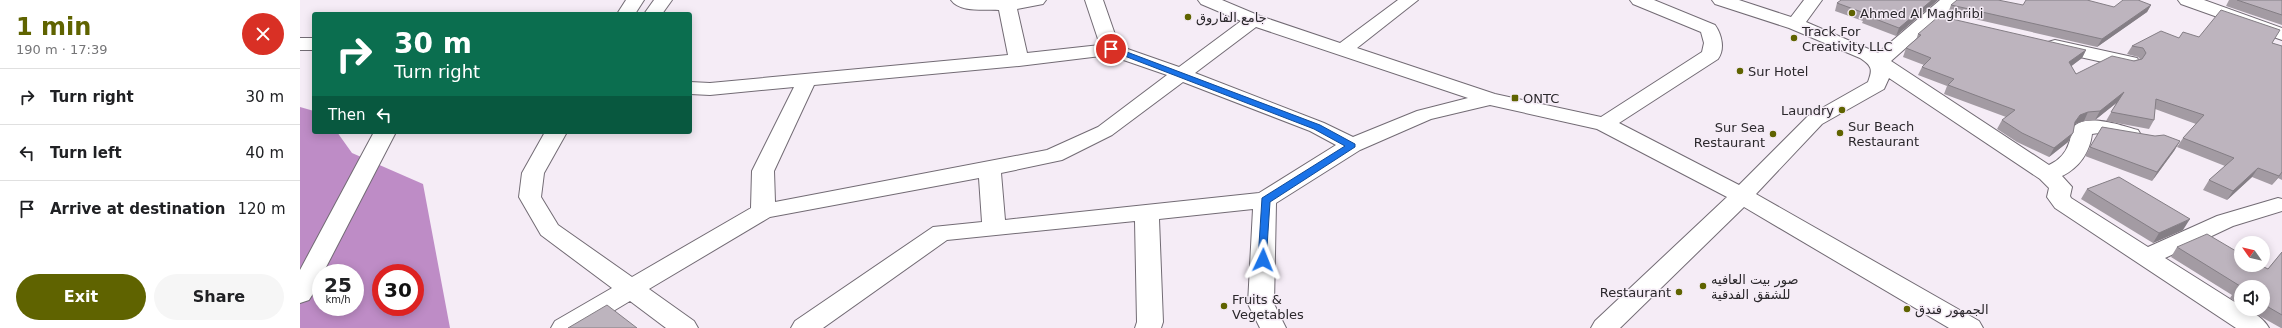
<!DOCTYPE html>
<html lang="en">
<head>
<meta charset="utf-8">
<style>
	body { margin:0; font-family:"DejaVu Sans",Vazirmatn,sans-serif; background:#f6f6f6; color:#202124; height:100vh; display:flex; flex-direction:column; font-size:15px; white-space:nowrap }
	* { box-sizing:border-box; margin:0 }
	p { font-size:13px; color:#757577 }
	.icon { flex:none; width:22px; height:22px; fill:none; stroke:currentColor; stroke-width:2; stroke-linecap:round; stroke-linejoin:round }
	.map { position:relative; flex:1; overflow:hidden }
	.panel { display:flex; flex-direction:column; background:#fff; width:300px }
	.panel>* { flex:none }
	.banner { position:absolute; left:12px; top:12px; width:380px; height:122px; border-radius:4px; box-shadow:0 2px 10px #0003; background:#0b6e4f; color:#fff; overflow:hidden }
	.needle { width:26px; rotate:304deg }
	.fabs { position:absolute; left:1934px; top:236px; display:grid; gap:8px }
	.fabs a { display:grid; place-items:center; width:36px; height:36px; border-radius:50%; background:#fff; box-shadow:0 2px 10px #0003; font-size:20px }
	.speed { position:absolute; left:12px; top:264px; display:flex; gap:8px; font-size:20px; font-weight:700; text-align:center }
	.speed>* { display:grid; place-content:center; width:52px; height:52px; border-radius:50%; background:#fff; box-shadow:0 2px 10px #0003; line-height:1 }
	.speed small { font-size:10px; font-weight:400 }
	.speed .limit { border:6px solid #d22; background:#fff; color:#111 }
	.pin { position:absolute; display:grid; place-items:center; width:34px; height:34px; color:#fff; margin:-17px; border:2px solid #fff; border-radius:50%; box-shadow:0 1px 4px #0007 }
	.me { position:absolute; width:44px; margin:-22px; rotate:2deg; stroke-linejoin:round; filter:drop-shadow(0 0 3px #0008) }
	.turn { display:flex; align-items:center; gap:14px; height:84px; padding:0 16px; font-size:18px }
	.turn .icon { width:52px; height:52px; stroke-width:2.5 }
	.turn b { display:block; font-size:28px; line-height:34px }
	.then { display:flex; align-items:center; height:38px; padding:0 16px; background:#0003; gap:8px; font-size:15px }
	.round { display:grid; place-items:center; flex:none; width:42px; height:42px; border-radius:21px; background:#f6f6f6 }
	.headline { display:flex; align-items:center; justify-content:space-between; height:68px; padding:0 16px }
	h1 { font-size:24px; font-weight:800; line-height:30px; color:#5f6300 }
	.primary-button { display:flex; gap:8px; margin-top:auto; padding:8px 16px }
	.primary-button a { flex:1; height:46px; border-radius:24px; background:#5f6300; color:#fff; font-size:16px; font-weight:800; line-height:46px; text-align:center }
	.primary-button a+a { background:#f6f6f6; color:#202124 }
	ul { padding:0; list-style:none }
	li { display:flex; align-items:center; gap:12px; height:56px; padding:0 16px; border-top:1px solid #e0e0e0 }
	li div { flex:1 }
	li b { display:block; font-size:15px }
	li em { font-style:normal }
	main { display:flex; flex:1; min-height:0 }
	.map>svg:first-child { display:block }
	.water { fill:#be8cc6; fill-rule:evenodd }
	.lines { fill:none; stroke-linecap:round; stroke-linejoin:round }
	.minor-casing { stroke:#726b74; stroke-width:2 }
	.minor { fill:#fff; fill-rule:evenodd }
	.wall { fill:#a39ba3 }
	.shaded-wall { fill:#847e85 }
	.building { fill:#bdb4be; stroke:#847e85 }
	.route { fill:#1a73e8; stroke:#114b97 }
	.poi-dot { fill:#5f6300; stroke:#f5ecf6; stroke-width:1.5 }
	.labels { text-anchor:middle; stroke-width:3; stroke-linejoin:round; paint-order:stroke }
	.poi-label { font-size:13px; fill:#2b282c; stroke:#f5ecf6; text-anchor:start }
</style>
</head>
<body>
<main>
<section class="panel">
<div class="headline"><div><h1>1 min</h1><p>190 m · 17:39</p></div><a class="round" style="background:#d93025;color:#fff"><svg class="icon" aria-label="close" viewBox="0 0 24 24"><path d="M6 6l12 12M18 6L6 18"/></svg></a></div>
<ul>
<li><svg class="icon" aria-label="right" viewBox="0 0 24 24"><path d="M7 20v-9h11M14 6l5 5-5 5"/></svg><div><b>Turn right</b></div><em>30 m</em></li>
<li><svg class="icon" aria-label="left" viewBox="0 0 24 24"><path d="M17 20v-9H6M10 6l-5 5 5 5"/></svg><div><b>Turn left</b></div><em>40 m</em></li>
<li><svg class="icon" aria-label="arrive" viewBox="0 0 24 24"><path d="M6 21V4h12l-3 4 3 4H6"/></svg><div><b>Arrive at destination</b></div><em>120 m</em></li>
</ul>
<div class="primary-button"><a>Exit</a><a>Share</a></div>
</section>
<div class="map">
<svg width="1982" height="328" viewBox="0 0 1982 328">
	<rect width="100%" height="100%" fill="#f5ecf6"/>
	<path class="water" d="M 0,107 L 14,111 L 14,132 L 37,132 L 52,153 L 123,184 L 150,328 L 0,328 ZM 21,273 L 55,273 L 55,307 L 21,307 ZM 81,273 L 115,273 L 115,307 L 81,307 Z"/>
	<g class="lines">
		<defs>
			<g id="minor">
				<path d="M 326,0 L 344,0 L 335,14 L 317,14 Z"/>
				<path d="M 354,0 L 372,0 L 362,14 L 344,14 Z"/>
				<path d="M 651,0 L 746,0 L 743,4 L 717,9 L 727,53 L 800,45 L 785,0 L 803,0 L 819,46 L 879,67 L 941,21 L 901,4 L 898,0 L 922,0 L 960,16 L 1040,43 L 1098,0 L 1118,0 L 1057,48 L 1195,94 L 1301,117 L 1402,52 L 1404,43 L 1401,32 L 1333,4 L 1330,0 L 1354,0 L 1415,25 C 1422,35 1425,49 1418,59 L 1319,123 L 1439,185 L 1508,116 L 1568,82 C 1573,69 1572,66 1560,58 L 1489,28 L 1415,4 L 1412,0 L 1439,0 L 1491,17 L 1504,0 L 1522,0 L 1506,22 L 1578,53 L 1640,0 L 1660,0 L 1591,61 L 1749,165 C 1758,161 1766,153 1769,143 C 1771,139 1770,135 1771,131 C 1780,110 1823,126 1838,130 L 1841,135 L 1838,140 C 1822,143 1808,130 1792,134 C 1790,152 1779,168 1762,176 L 1772,187 L 1770,196 L 1771,198 L 1848,247 L 1917,216 L 1978,198 L 1982,199 L 1982,211 L 1933,226 L 1865,258 L 1941,306 L 1941,309 C 1951,309 1964,319 1969,328 L 1936,328 L 1755,208 L 1747,197 L 1749,188 L 1740,179 L 1589,78 L 1584,89 L 1522,124 L 1456,194 L 1679,321 L 1683,328 L 1649,328 L 1444,207 L 1320,328 L 1291,328 L 1295,321 L 1427,197 L 1297,129 L 1190,105 L 1131,119 L 1060,150 L 976,203 L 974,304 L 986,328 L 960,328 L 948,304 L 953,209 L 859,219 L 863,322 L 861,328 L 835,328 L 837,322 L 835,221 L 647,240 L 523,328 L 491,328 L 495,321 L 633,227 L 682,222 L 679,178 L 470,217 L 349,289 L 394,321 L 398,328 L 366,328 L 330,301 L 285,328 L 251,328 L 255,321 L 312,288 L 241,235 L 219,197 L 222,173 L 245,132 L 267,132 L 244,173 L 241,197 L 258,225 L 332,277 L 451,208 L 452,171 L 494,87 L 410,95 L 390,94 L 390,82 L 410,83 L 708,55 L 699,10 C 684,9 660,13 651,0 ZM 956,27 L 1168,98 L 1117,111 L 1053,137 L 1024,123 L 895,73 ZM 809,55 L 867,75 L 798,127 L 747,150 L 475,202 L 474,171 L 514,85 L 719,66 ZM 883,82 L 1010,131 L 1036,145 L 959,193 L 705,220 L 701,173 L 762,160 L 812,135 Z"/>
				<path d="M 1878,0 L 1904,0 L 1982,28 L 1982,40 L 1881,4 Z"/>
				<rect x="0" y="38" width="14" height="12"/>
				<path d="M 1755,40 L 1837,58 L 1840,62 L 1837,66 L 1830,68 L 1748,50 L 1746,46 L 1748,42 Z"/>
				<path d="M 74,132 L 96,132 L 23,273 L 21,273 C 21,282 14,292 9,300 L 0,303 L 0,270 Z"/>
			</g>
		</defs>
		<use href="#minor" class="minor-casing"/>
		<use href="#minor" class="minor"/>
	</g>
	<g class="wall">
		<path d="M 1541,0 L 1638,0 L 1596,36 L 1562,23 L 1563,21 L 1535,11 L 1537,3 Z"/>
		<path d="M 1929,0 L 1982,0 L 1982,25 L 1926,6 Z"/>
		<path d="M 1651,5 L 1723,5 L 1814,7 L 1851,5 L 1847,12 L 1797,47 L 1648,13 Z"/>
		<path d="M 1618,34 L 1786,50 L 1782,58 L 1771,66 L 1776,74 L 1840,59 L 1838,57 L 1827,54 L 1832,46 L 1879,38 L 1899,37 L 1972,43 L 1982,46 L 1982,180 L 1978,178 L 1972,185 L 1952,177 L 1927,200 L 1903,190 L 1909,180 L 1925,166 L 1877,147 L 1883,138 L 1896,124 L 1855,109 L 1854,120 L 1849,129 L 1806,121 L 1817,102 L 1795,120 L 1784,121 L 1775,124 L 1774,126 L 1773,133 L 1768,142 L 1749,157 L 1717,142 L 1697,129 L 1702,120 L 1706,117 L 1644,94 L 1647,86 L 1618,75 L 1622,67 L 1624,65 L 1603,57 L 1606,48 L 1616,40 Z"/>
		<path d="M 1802,127 L 1880,141 L 1874,151 L 1852,181 L 1785,156 Z"/>
		<path d="M 1787,189 L 1883,230 L 1853,243 L 1781,199 Z"/>
		<path d="M 1877,247 L 1968,269 L 1982,252 L 1982,328 L 1981,328 L 1947,309 L 1963,309 L 1963,287 L 1941,287 L 1941,306 L 1930,298 L 1932,295 L 1871,257 Z"/>
	</g>
	<g class="shaded-wall">
		<path d="M 1632,0 L 1638,0 L 1596,36 L 1599,28 Z"/>
		<path d="M 1851,5 L 1847,12 L 1797,47 L 1802,39 Z"/>
		<path d="M 1786,50 L 1782,58 L 1765,71 L 1769,62 Z"/>
		<path d="M 1824,92 L 1819,101 L 1795,120 L 1800,111 Z"/>
		<path d="M 1788,112 L 1784,121 L 1775,124 L 1770,132 L 1775,122 L 1780,115 Z"/>
		<path d="M 1773,133 L 1768,142 L 1749,157 L 1754,148 Z"/>
		<path d="M 1880,141 L 1874,151 L 1852,181 L 1857,172 Z"/>
		<path d="M 1958,168 L 1952,177 L 1927,200 L 1933,191 Z"/>
		<path d="M 1982,172 L 1978,178 L 1972,185 L 1979,176 Z"/>
		<path d="M 1890,219 L 1883,230 L 1853,243 L 1859,233 Z"/>
	</g>
	<g class="building">
		<path d="M 1541,0 L 1632,0 L 1599,28 L 1565,15 L 1567,14 L 1537,3 Z"/>
		<path d="M 1657,0 L 1698,0 L 1723,5 L 1726,0 L 1787,0 L 1814,7 L 1823,0 L 1838,0 L 1851,5 L 1802,39 L 1651,5 Z"/>
		<path d="M 1937,0 L 1982,0 L 1982,15 Z"/>
		<path d="M 1921,10 L 1980,30 L 1972,43 L 1982,46 L 1982,172 L 1979,176 L 1958,168 L 1933,191 L 1909,180 L 1934,158 L 1883,138 L 1904,115 L 1856,99 L 1854,120 L 1811,112 L 1824,92 L 1800,111 L 1788,112 L 1780,115 L 1775,122 L 1773,133 L 1754,148 L 1722,133 L 1702,120 L 1715,110 L 1648,85 L 1654,79 L 1622,67 L 1631,58 L 1606,48 L 1621,35 L 1618,34 L 1639,16 L 1786,50 L 1769,62 L 1776,74 L 1812,56 L 1834,61 L 1842,59 L 1846,53 L 1843,48 L 1832,46 L 1861,31 L 1879,38 L 1883,32 L 1899,37 Z"/>
		<path d="M 1802,127 L 1855,136 L 1864,135 L 1880,141 L 1857,172 L 1790,147 Z"/>
		<path d="M 1819,177 L 1890,219 L 1859,233 L 1787,189 Z"/>
		<path d="M 1907,234 L 1941,254 L 1941,265 L 1960,265 L 1968,269 L 1982,252 L 1982,315 L 1963,304 L 1963,287 L 1941,287 L 1941,290 L 1937,288 L 1940,286 L 1877,247 Z"/>
		<path d="M 307,305 L 337,328 L 268,328 Z"/>
	</g>
	<path class="route" d="M 811,46 L 1020,125 L 1055,144 L 1055,147 L 970,202 L 966,262 L 963,263 L 958,260 L 962,198 L 1045,146 L 1014,129 L 809,50 L 807,49 Z"/>
	<g class="poi-dot">
		<circle cx="1552" cy="13" r="4"/>
		<circle cx="888" cy="17" r="4"/>
		<circle cx="1494" cy="38" r="4"/>
		<circle cx="1440" cy="71" r="4"/>
		<rect x="1211" y="94" width="8" height="8" rx="2"/>
		<circle cx="1542" cy="110" r="4"/>
		<circle cx="1540" cy="133" r="4"/>
		<circle cx="1473" cy="134" r="4"/>
		<circle cx="1403" cy="286" r="4"/>
		<circle cx="1379" cy="292" r="4"/>
		<circle cx="924" cy="306" r="4"/>
		<circle cx="1607" cy="309" r="4"/>
	</g>
	<g class="labels">
		<g class="poi-label">
			<text x="1560" y="18">Ahmed Al Maghribi</text>
			<text x="896" y="22">جامع الفاروق</text>
			<text x="1502" y="36">Track For<tspan x="1502" dy="15">Creativity LLC</tspan></text>
			<text x="1448" y="76">Sur Hotel</text>
			<text x="1223" y="103">ONTC</text>
			<text x="1534" y="115" text-anchor="end">Laundry</text>
			<text x="1548" y="131">Sur Beach<tspan x="1548" dy="15">Restaurant</tspan></text>
			<text x="1465" y="132" text-anchor="end">Sur Sea<tspan x="1465" dy="15">Restaurant</tspan></text>
			<text x="1411" y="284">صور بيت العافيه<tspan x="1411" dy="15">للشقق الفدقية</tspan></text>
			<text x="1371" y="297" text-anchor="end">Restaurant</text>
			<text x="932" y="304">Fruits &amp;<tspan x="932" dy="15">Vegetables</tspan></text>
			<text x="1615" y="314">الجمهور فندق</text>
		</g>
	</g>
</svg>
<div class="fabs">
<a><svg class="needle" viewBox="-14 -14 28 28"><path d="M0-13l5 13h-10z" fill="#e53935"/><path d="M0 13l5-13h-10z" fill="#757577"/></svg></a>
<a><svg class="icon" aria-label="sound" viewBox="0 0 24 24"><path d="M4 9h4l5-4v14l-5-4H4zM17 9q2 3 0 6"/></svg></a>
</div>
<div class="speed"><div>25<small>km/h</small></div><div class="limit">30</div></div>
<div class="pin" style="left:811px;top:49px;background:#d93025"><svg class="icon" aria-label="arrive" viewBox="0 0 24 24"><path d="M6 21V4h12l-3 4 3 4H6"/></svg></div>
<svg class="me" style="left:963px;top:260px" viewBox="-20 -20 40 40"><path d="M0-17L14 15 0 8-14 15z" fill="#1a73e8" stroke="#fff" stroke-width="4"/></svg>
<div class="banner">
<div class="turn"><svg class="icon" aria-label="right" viewBox="0 0 24 24"><path d="M7 20v-9h11M14 6l5 5-5 5"/></svg><div><b>30 m</b>Turn right</div></div>
<div class="then">Then<svg class="icon" aria-label="left" viewBox="0 0 24 24"><path d="M17 20v-9H6M10 6l-5 5 5 5"/></svg></div>
</div>
</div>
</main>
</body>
</html>
